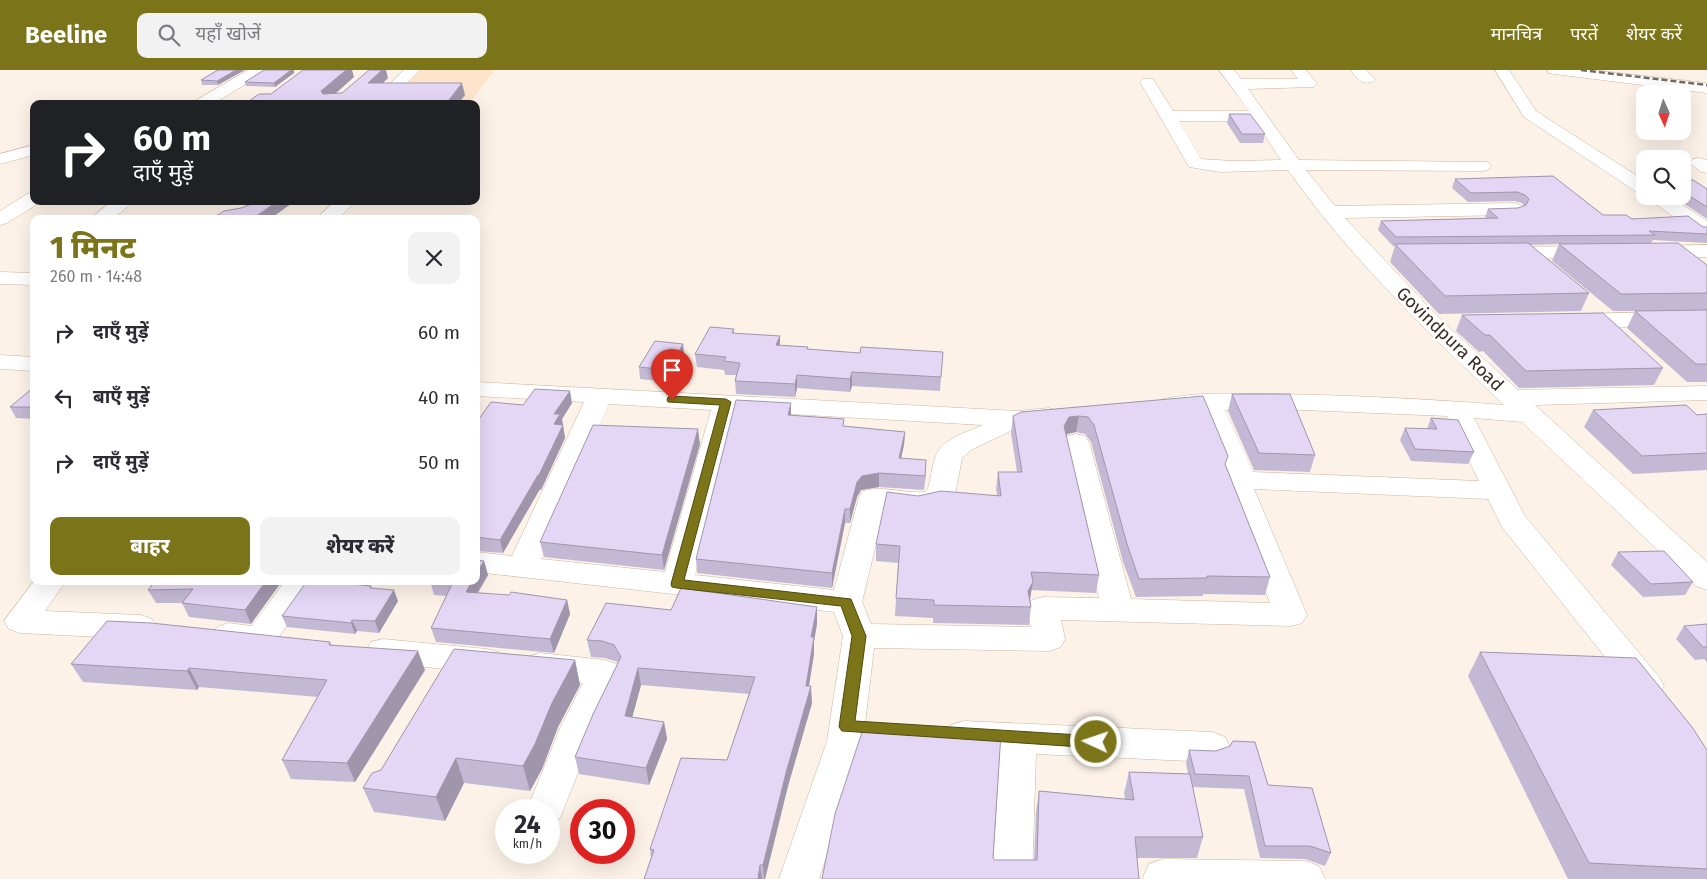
<!DOCTYPE html>
<html lang="hi">
<head>
<meta charset="utf-8">
<style>
	body { margin:0; font-family:"Fira Sans","Noto Sans Devanagari",sans-serif; background:#f2f2f3; color:#2b2b33; height:100vh; display:flex; flex-direction:column; font-size:19px; white-space:nowrap }
	* { box-sizing:border-box; margin:0 }
	p { font-size:16px; color:#7c7c81 }
	.icon { flex:none; width:28px; height:28px; fill:none; stroke:currentColor; stroke-width:2; stroke-linecap:round; stroke-linejoin:round }
	.map { position:relative; flex:1; overflow:hidden }
	.side { position:absolute; left:30px; top:145px; width:450px; height:370px; display:flex; flex-direction:column; background:#fff; border-radius:10px; box-shadow:0 5px 20px #0002 }
	.side>* { flex:none }
	.hud { position:absolute; left:30px; top:30px; width:450px; height:105px; border-radius:10px; box-shadow:0 5px 20px #0002; background:#202124; color:#fff; overflow:hidden }
	.needle { width:32px; rotate:177deg }
	.controls { position:absolute; left:1636px; top:15px; display:grid; gap:10px }
	.controls a { display:grid; place-items:center; width:55px; height:55px; border-radius:10px; background:#fff; box-shadow:0 5px 20px #0002; font-size:25px }
	.speed { position:absolute; left:495px; top:729px; display:flex; gap:10px; font-size:25px; font-weight:700; text-align:center }
	.speed>* { display:grid; place-content:center; width:65px; height:65px; border-radius:50%; background:#fff; box-shadow:0 5px 20px #0002; line-height:1 }
	.speed small { font-size:12px; font-weight:400 }
	.speed .limit { border:8px solid #d22; background:#fff; color:#111 }
	.pin { position:absolute; display:grid; place-items:center; width:42px; height:42px; color:#fff; margin:-51px -21px; border-radius:50% 50% 50% 0; rotate:-45deg; box-shadow:0 0 5px #0007 }
	.pin .icon { rotate:45deg }
	.me { position:absolute; width:55px; margin:-28px; rotate:273deg; stroke-linejoin:round; filter:drop-shadow(0 0 4px #0008) }
	.turn { display:flex; align-items:center; gap:18px; height:105px; padding:0 20px; font-size:22px }
	.turn .icon { width:65px; height:65px; stroke-width:2.5 }
	.turn b { display:block; font-size:35px; line-height:42px }
	.round { display:grid; place-items:center; flex:none; width:52px; height:52px; border-radius:10px; background:#f2f2f3 }
	.headline { display:flex; align-items:center; justify-content:space-between; height:85px; padding:0 20px }
	h1 { font-size:30px; font-weight:800; line-height:38px; color:#7b7418 }
	.cta { display:flex; gap:10px; margin-top:auto; padding:10px 20px }
	.cta a { flex:1; height:58px; border-radius:10px; background:#7b7418; color:#fff; font-size:20px; font-weight:800; line-height:58px; text-align:center }
	.cta a+a { background:#f2f2f3; color:#2b2b33 }
	ul { padding:0; list-style:none }
	li { display:flex; align-items:center; gap:15px; height:65px; padding:0 20px }
	li div { flex:1 }
	li b { display:block; font-size:19px }
	li em { font-style:normal }
	header { display:flex; align-items:center; gap:30px; box-sizing:border-box; height:70px; padding:0 25px; background:#7b7418; color:#fff }
	header strong { font-size:24px }
	nav { display:flex; gap:28px; margin-inline-start:auto; font-size:18px }
	.search { width:350px; height:45px; background:#f2f2f3; display:flex; align-items:center; gap:12px; box-sizing:border-box; padding:0 18px; border-radius:10px; color:#7c7c81; font-size:19px }
	.map>svg:first-child { display:block }
	.built { fill:#fde5cb }
	.lines { fill:none; stroke-linecap:round; stroke-linejoin:round }
	.minor-casing { stroke:#cdb59d; stroke-width:1 }
	.minor { fill:#fff; fill-rule:evenodd }
	.rail { stroke:#756b62; stroke-width:2.5; stroke-dasharray:6 3; stroke-linecap:butt }
	.wall { fill:#c4b9d4 }
	.shaded-wall { fill:#a096ac }
	.building { fill:#e4d7f6; stroke:#a096ac }
	.route { fill:#7b7418; stroke:#504b10 }
	.labels { text-anchor:middle; stroke-width:4.5; stroke-linejoin:round; paint-order:stroke }
	.street-label { font-size:18px; fill:#372d24; stroke:#fff }
</style>
</head>
<body>
<header>
<strong>Beeline</strong>
<div class="search"><svg class="icon" aria-label="search" viewBox="0 0 24 24"><circle cx="10" cy="10" r="6"/><path d="M15 15l6 6"/></svg>यहाँ खोजें</div>
<nav><a>मानचित्र</a><a>परतें</a><a>शेयर करें</a></nav>
</header>
<div class="map">
<svg width="1707" height="809" viewBox="0 0 1707 809">
	<rect width="100%" height="100%" fill="#fcf2e8"/>
	<path class="built" d="M 405,0 L 495,0 L 469,34 L 374,34 Z"/>
	<g class="lines">
		<defs>
			<g id="minor">
				<path d="M 248,0 L 266,0 L 264,3 L 213,34 L 193,34 L 195,31 Z"/>
				<path d="M 404,0 L 420,0 L 397,23 L 387,23 L 384,20 Z"/>
				<path d="M 1219,0 L 1234,0 L 1241,9 L 1298,9 L 1291,0 L 1306,0 L 1317,14 L 1314,17 L 1248,19 L 1299,90 L 1488,92 L 1491,96 L 1488,100 L 1482,101 L 1306,100 L 1335,136 L 1514,133 L 1521,135 L 1524,139 L 1521,143 L 1514,145 L 1345,148 L 1439,248 L 1518,320 L 1707,316 L 1707,330 L 1535,335 L 1707,492 L 1707,520 L 1696,516 L 1522,352 L 1474,348 L 1525,446 L 1659,607 L 1664,616 L 1659,625 L 1647,629 L 1635,625 L 1502,457 L 1488,429 L 1254,419 L 1307,545 L 1302,553 L 1291,556 L 1061,550 L 1065,569 L 1061,577 L 1049,581 L 874,578 L 863,671 L 819,809 L 779,809 L 827,671 L 843,566 L 834,542 L 476,502 L 476,482 L 512,486 L 584,332 L 476,326 L 476,312 L 1018,341 L 1049,338 L 1058,341 L 1062,346 L 1058,351 L 1021,356 L 971,380 L 962,388 L 956,420 L 944,436 L 917,441 L 885,437 L 862,532 L 871,554 L 1031,557 L 1027,538 L 1032,530 L 1043,527 L 1099,528 L 1063,372 L 1067,366 L 1076,364 L 1085,366 L 1089,372 L 1131,529 L 1270,533 L 1222,410 L 1226,403 L 1200,341 L 1169,343 L 1160,340 L 1156,335 L 1160,330 C 1195,321 1234,324 1270,324 C 1348,325 1427,329 1504,335 C 1427,262 1350,188 1288,100 L 1220,102 L 1189,97 L 1140,12 L 1143,9 L 1153,9 L 1173,41 L 1249,41 ZM 1179,51 L 1255,51 L 1281,90 L 1232,91 L 1201,89 ZM 609,334 L 711,340 L 665,502 L 541,489 ZM 1225,340 L 1303,340 L 1447,346 L 1479,411 L 1253,402 ZM 736,341 L 983,355 C 967,362 941,369 935,388 C 932,397 931,408 928,418 L 925,422 C 904,424 884,415 863,421 L 859,427 L 834,520 L 695,505 Z"/>
				<path d="M 1351,0 L 1366,0 L 1375,9 L 1372,12 C 1362,15 1356,8 1351,0 Z"/>
				<path d="M 1495,0 L 1509,0 L 1536,41 L 1645,111 L 1645,125 L 1638,123 L 1524,47 Z"/>
				<path d="M 1547,0 L 1592,0 L 1707,13 L 1707,23 L 1554,4 L 1549,3 Z"/>
				<path d="M 34,75 L 34,85 L 0,94 L 0,84 Z"/>
				<path d="M 1699,88 L 1707,90 L 1707,103 L 1701,102 L 1690,93 L 1693,89 Z"/>
				<path d="M 34,122 L 34,131 L 41,132 L 7,153 L 0,155 L 0,141 L 27,124 Z"/>
				<path d="M 1647,126 L 1669,126 L 1707,151 L 1707,166 L 1700,164 L 1649,130 Z"/>
				<path d="M 112,131 L 134,131 L 113,149 L 90,149 Z"/>
				<path d="M 335,131 L 356,131 L 338,149 L 316,149 Z"/>
				<path d="M 1707,175 L 1707,187 L 1654,188 L 1647,186 L 1644,182 L 1647,178 L 1654,176 Z"/>
				<path d="M 1593,176 L 1600,178 L 1603,182 L 1600,186 L 1593,188 L 1501,189 L 1494,187 L 1491,183 L 1494,179 L 1501,177 Z"/>
				<path d="M 0,202 L 34,203 L 34,215 L 0,214 Z"/>
				<path d="M 1707,241 L 1707,255 L 1574,258 L 1566,256 L 1563,251 L 1566,246 L 1574,244 Z"/>
				<path d="M 0,285 L 34,287 L 34,301 L 0,299 Z"/>
				<path d="M 34,511 L 66,511 L 45,541 L 141,545 L 152,549 L 157,557 L 152,565 L 141,569 L 20,563 L 9,559 L 4,551 Z"/>
				<path d="M 285,511 L 317,511 L 272,577 L 260,581 L 217,573 L 212,565 L 217,557 L 228,553 L 252,556 Z"/>
				<path d="M 383,569 L 487,579 L 499,582 L 504,591 L 499,600 L 487,603 L 383,593 L 371,590 L 366,581 L 371,572 Z"/>
				<path d="M 540,583 L 605,590 L 617,594 L 622,603 L 596,658 L 560,748 L 549,752 L 549,740 L 530,740 L 528,737 L 560,658 L 583,613 L 540,609 L 528,605 L 523,596 L 528,587 Z"/>
				<path d="M 964,651 L 1212,662 L 1225,667 L 1230,677 L 1225,687 L 1212,692 L 1036,684 L 1032,809 L 992,809 L 1000,682 L 964,679 L 951,675 L 946,665 L 951,655 Z"/>
				<path d="M 1163,789 L 1305,791 L 1319,796 L 1325,809 L 1144,809 L 1143,807 L 1149,794 Z"/>
			</g>
		</defs>
		<use href="#minor" class="minor-casing"/>
		<use href="#minor" class="minor"/>
		<path class="rail" d="M 1581,0 L 1707,15"/>
	</g>
	<g class="wall">
		<path d="M 218,0 L 218,15 L 202,15 L 201,10 Z"/>
		<path d="M 264,0 L 294,0 L 294,3 L 275,17 L 246,16 L 245,12 Z"/>
		<path d="M 1229,44 L 1265,64 L 1263,73 L 1240,73 L 1227,53 Z"/>
		<path d="M 1553,106 L 1603,145 L 1707,157 L 1707,173 L 1653,170 L 1651,173 L 1707,195 L 1707,312 L 1687,312 L 1627,258 L 1635,241 L 1613,241 L 1552,191 L 1559,174 L 1530,175 L 1589,223 L 1581,241 L 1439,244 L 1390,192 L 1395,176 L 1393,176 L 1378,160 L 1381,151 L 1486,148 L 1485,147 L 1488,139 L 1518,138 L 1524,136 L 1522,133 L 1514,131 L 1468,132 L 1452,118 L 1455,109 Z"/>
		<path d="M 1682,110 L 1707,119 L 1707,149 L 1673,126 L 1682,126 Z"/>
		<path d="M 213,148 L 270,149 L 214,149 Z"/>
		<path d="M 1462,245 L 1663,298 L 1654,315 L 1519,318 L 1483,281 L 1479,282 L 1456,261 Z"/>
		<path d="M 734,259 L 734,263 L 780,275 L 808,277 L 808,279 L 860,283 L 943,282 L 940,321 L 852,316 L 850,322 L 797,318 L 795,327 L 736,324 L 735,311 L 736,305 L 725,305 L 724,300 L 697,297 L 695,284 Z"/>
		<path d="M 683,274 L 684,285 L 669,312 L 640,309 L 639,297 Z"/>
		<path d="M 34,317 L 34,349 L 16,348 L 10,337 Z"/>
		<path d="M 1232,324 L 1315,385 L 1310,402 L 1254,400 L 1228,341 Z"/>
		<path d="M 1203,326 L 1226,396 L 1270,507 L 1265,525 L 1203,524 L 1203,526 L 1136,527 L 1123,492 L 1091,372 L 1085,364 L 1076,362 L 1067,364 L 1066,365 L 1099,505 L 1096,523 L 1031,520 L 1030,530 L 1031,537 L 1029,555 L 933,553 L 933,548 L 895,546 L 898,493 L 876,491 L 876,474 L 918,426 L 997,425 L 996,419 L 998,402 L 1017,402 L 1011,363 L 1013,346 Z"/>
		<path d="M 572,333 L 562,349 L 565,368 L 541,420 L 540,419 L 503,483 L 476,481 L 476,353 L 523,335 Z"/>
		<path d="M 1593,340 L 1697,345 L 1707,344 L 1707,400 L 1633,404 L 1584,357 Z"/>
		<path d="M 791,346 L 844,356 L 905,362 L 904,375 L 901,388 L 926,404 L 924,420 L 879,417 L 861,420 L 857,427 L 850,453 L 845,453 L 832,518 L 697,503 L 696,489 Z"/>
		<path d="M 1431,348 L 1474,382 L 1468,394 L 1411,391 L 1400,370 L 1405,358 L 1427,359 Z"/>
		<path d="M 700,374 L 664,500 L 544,487 L 540,472 Z"/>
		<path d="M 1618,482 L 1693,512 L 1685,525 L 1643,527 L 1611,495 Z"/>
		<path d="M 484,491 L 488,505 L 478,523 L 567,530 L 570,544 L 554,583 L 436,572 L 431,558 L 446,526 L 434,525 L 430,511 L 476,511 Z"/>
		<path d="M 282,511 L 251,554 L 189,547 L 182,533 L 156,533 L 148,520 Z"/>
		<path d="M 371,516 L 372,518 L 398,531 L 379,563 L 357,561 L 355,564 L 287,557 L 282,546 Z"/>
		<path d="M 817,537 L 817,554 L 814,571 L 814,584 L 809,616 L 812,633 L 788,716 L 765,809 L 644,809 L 651,788 L 650,779 L 727,690 L 749,624 L 641,615 L 632,647 L 664,652 L 667,669 L 649,715 L 579,704 L 575,687 L 618,592 L 605,588 L 591,587 L 587,570 L 671,540 Z"/>
		<path d="M 1707,554 L 1707,592 L 1704,589 L 1695,590 L 1676,569 L 1684,556 Z"/>
		<path d="M 330,572 L 332,575 L 425,600 L 355,712 L 291,709 L 282,690 L 318,627 L 199,617 L 197,620 L 83,612 L 71,594 Z"/>
		<path d="M 1480,582 L 1707,680 L 1707,809 L 1568,809 L 1468,606 Z"/>
		<path d="M 575,590 L 580,615 L 558,657 L 542,699 L 530,721 L 464,713 L 445,751 L 374,742 L 363,718 L 381,700 Z"/>
		<path d="M 1189,680 L 1268,715 L 1331,783 L 1325,796 L 1305,789 L 1260,788 L 1244,719 L 1192,717 L 1203,767 L 1197,788 L 1137,788 L 822,809 L 993,788 L 995,790 L 1034,790 L 1036,742 L 1039,721 L 1125,729 L 1124,723 L 1129,702 L 1188,704 L 1186,693 Z"/>
	</g>
	<g class="shaded-wall">
		<path d="M 236,0 L 245,0 L 218,15 L 217,11 Z"/>
		<path d="M 291,0 L 294,0 L 294,3 L 275,17 L 274,13 Z"/>
		<path d="M 346,0 L 352,0 L 354,7 L 325,33 L 321,21 Z"/>
		<path d="M 382,0 L 386,0 L 388,8 L 371,25 L 368,13 Z"/>
		<path d="M 462,13 L 465,25 L 458,34 L 446,34 Z"/>
		<path d="M 278,131 L 295,131 L 270,149 L 253,149 Z"/>
		<path d="M 780,266 L 780,279 L 776,275 Z"/>
		<path d="M 683,274 L 684,285 L 669,312 L 668,300 Z"/>
		<path d="M 852,302 L 852,316 L 850,322 L 850,309 Z"/>
		<path d="M 797,305 L 797,318 L 795,327 L 795,314 Z"/>
		<path d="M 570,321 L 572,333 L 562,349 L 565,368 L 541,420 L 540,419 L 503,483 L 500,470 L 554,354 L 554,344 Z"/>
		<path d="M 791,333 L 791,346 L 788,345 Z"/>
		<path d="M 1079,346 L 1076,362 L 1067,364 L 1061,372 L 1064,356 L 1069,347 Z"/>
		<path d="M 698,359 L 700,374 L 664,500 L 662,485 Z"/>
		<path d="M 905,362 L 904,375 L 898,402 L 899,388 Z"/>
		<path d="M 879,403 L 879,417 L 861,420 L 857,427 L 850,453 L 850,439 L 857,412 L 862,406 Z"/>
		<path d="M 845,439 L 845,453 L 832,518 L 832,503 Z"/>
		<path d="M 484,491 L 488,505 L 470,535 L 466,522 L 472,511 L 476,511 L 476,504 Z"/>
		<path d="M 266,511 L 282,511 L 251,554 L 245,540 Z"/>
		<path d="M 1033,512 L 1030,529 L 1025,538 L 1028,521 Z"/>
		<path d="M 394,520 L 398,531 L 379,563 L 375,551 Z"/>
		<path d="M 567,530 L 570,544 L 554,583 L 550,569 Z"/>
		<path d="M 817,537 L 817,554 L 814,571 L 814,584 L 806,633 L 806,616 L 811,567 Z"/>
		<path d="M 352,550 L 357,561 L 355,564 L 351,553 Z"/>
		<path d="M 418,581 L 425,600 L 355,712 L 347,693 Z"/>
		<path d="M 575,590 L 580,615 L 558,657 L 542,699 L 530,721 L 523,696 L 552,633 Z"/>
		<path d="M 189,598 L 199,617 L 197,620 L 187,601 Z"/>
		<path d="M 638,598 L 641,615 L 628,663 L 625,646 Z"/>
		<path d="M 811,616 L 812,633 L 788,716 L 765,809 L 764,809 L 763,795 L 787,699 Z"/>
		<path d="M 664,652 L 667,669 L 649,715 L 646,698 Z"/>
		<path d="M 456,688 L 464,713 L 445,751 L 436,727 Z"/>
		<path d="M 760,795 L 762,809 L 758,809 Z"/>
	</g>
	<g class="building">
		<path d="M 218,0 L 236,0 L 217,11 L 201,10 Z"/>
		<path d="M 264,0 L 291,0 L 274,13 L 245,12 Z"/>
		<path d="M 303,0 L 346,0 L 321,21 L 323,24 L 342,23 L 369,0 L 382,0 L 368,13 L 462,13 L 446,34 L 245,34 L 259,24 L 271,24 Z"/>
		<path d="M 1229,44 L 1250,44 L 1265,64 L 1242,64 Z"/>
		<path d="M 1553,106 L 1603,145 L 1626,145 L 1632,149 L 1688,146 L 1703,157 L 1707,157 L 1707,164 L 1649,161 L 1655,165 L 1396,167 L 1381,151 L 1498,148 L 1488,139 L 1518,138 L 1526,135 L 1529,129 L 1525,125 L 1517,122 L 1471,123 L 1455,109 Z"/>
		<path d="M 1682,110 L 1693,110 L 1707,119 L 1707,137 L 1682,121 Z"/>
		<path d="M 256,131 L 278,131 L 253,148 L 213,148 L 224,141 L 241,138 L 254,133 Z"/>
		<path d="M 1528,173 L 1589,223 L 1445,226 L 1395,174 Z"/>
		<path d="M 1678,173 L 1707,195 L 1707,223 L 1621,224 L 1559,174 Z"/>
		<path d="M 1707,240 L 1707,294 L 1696,294 L 1635,241 Z"/>
		<path d="M 1603,243 L 1663,298 L 1526,301 L 1490,265 L 1485,265 L 1462,245 Z"/>
		<path d="M 710,257 L 734,259 L 732,263 L 780,266 L 776,275 L 808,277 L 807,279 L 860,283 L 861,277 L 943,282 L 941,307 L 852,302 L 850,309 L 797,305 L 795,314 L 735,311 L 740,293 L 724,291 L 726,287 L 695,284 Z"/>
		<path d="M 655,271 L 683,274 L 668,300 L 639,297 Z"/>
		<path d="M 34,317 L 34,337 L 10,337 Z"/>
		<path d="M 535,319 L 570,321 L 554,344 L 560,344 L 554,354 L 563,355 L 538,407 L 538,405 L 500,470 L 476,467 L 476,353 L 491,332 L 523,335 Z"/>
		<path d="M 1232,324 L 1290,324 L 1315,385 L 1259,383 Z"/>
		<path d="M 1203,326 L 1228,386 L 1225,394 L 1270,507 L 1207,506 L 1207,508 L 1139,509 L 1127,474 L 1094,355 L 1088,347 L 1079,346 L 1069,347 L 1064,356 L 1099,505 L 1031,502 L 1033,512 L 1028,521 L 1031,537 L 934,535 L 934,530 L 896,528 L 900,476 L 876,474 L 887,422 L 918,426 L 941,421 L 1001,426 L 998,402 L 1022,402 L 1013,346 L 1021,342 Z"/>
		<path d="M 736,330 L 791,333 L 788,345 L 844,349 L 843,356 L 905,362 L 899,388 L 926,390 L 925,406 L 879,403 L 862,406 L 857,412 L 850,439 L 845,439 L 832,503 L 696,489 Z"/>
		<path d="M 1686,335 L 1697,345 L 1707,344 L 1707,383 L 1642,386 L 1593,340 Z"/>
		<path d="M 1431,348 L 1458,350 L 1474,382 L 1415,379 L 1405,358 L 1437,359 Z"/>
		<path d="M 593,355 L 698,359 L 662,485 L 540,472 Z"/>
		<path d="M 1664,481 L 1693,512 L 1651,514 L 1618,482 Z"/>
		<path d="M 476,490 L 484,491 L 476,504 Z"/>
		<path d="M 155,511 L 266,511 L 245,540 L 182,533 L 193,519 L 148,520 Z"/>
		<path d="M 307,511 L 323,511 L 371,516 L 370,518 L 394,520 L 375,551 L 352,550 L 351,553 L 282,546 Z"/>
		<path d="M 434,511 L 472,511 L 466,522 L 509,525 L 511,522 L 567,530 L 550,569 L 431,558 L 452,514 Z"/>
		<path d="M 681,518 L 817,537 L 811,567 L 814,567 L 806,616 L 811,616 L 787,699 L 763,795 L 760,795 L 758,809 L 644,809 L 654,780 L 650,779 L 681,688 L 727,690 L 755,607 L 638,598 L 625,646 L 664,652 L 646,698 L 575,687 L 594,642 L 621,587 L 614,575 L 602,571 L 587,570 L 606,533 L 671,540 Z"/>
		<path d="M 107,551 L 151,553 L 330,572 L 329,575 L 418,581 L 347,693 L 282,690 L 327,610 L 189,598 L 187,601 L 71,594 Z"/>
		<path d="M 1707,554 L 1707,577 L 1703,577 L 1684,556 Z"/>
		<path d="M 454,579 L 575,590 L 552,633 L 535,674 L 523,696 L 456,688 L 436,727 L 363,718 L 372,703 L 381,700 Z"/>
		<path d="M 1480,582 L 1636,588 L 1692,657 L 1707,680 L 1707,799 L 1589,793 Z"/>
		<path d="M 865,653 L 1001,663 L 993,788 L 995,790 L 1037,790 L 1039,721 L 1134,730 L 1129,702 L 1190,704 L 1203,767 L 1135,767 L 1139,809 L 822,809 L 835,744 Z"/>
		<path d="M 1233,671 L 1255,672 L 1268,715 L 1312,718 L 1331,783 L 1310,776 L 1265,776 L 1249,706 L 1195,704 L 1189,680 L 1216,681 L 1230,676 Z"/>
	</g>
	<path class="route" d="M 672,326 L 726,329 L 731,332 L 684,510 L 851,529 L 866,566 L 855,651 L 1096,666 L 1101,668 L 1103,672 L 1101,676 L 1096,678 L 842,661 L 839,657 L 852,566 L 841,536 L 677,518 L 672,517 L 671,514 L 720,335 L 668,332 L 667,330 L 668,327 Z"/>
	<g class="labels">
		<g class="street-label">
			<text transform="translate(1450 269) rotate(44)" y="6">Govindpura Road</text>
		</g>
	</g>
</svg>
<div class="controls">
<a><svg class="needle" viewBox="-14 -14 28 28"><path d="M0-13l5 13h-10z" fill="#e53935"/><path d="M0 13l5-13h-10z" fill="#7c7c81"/></svg></a>
<a><svg class="icon" aria-label="search" viewBox="0 0 24 24"><circle cx="10" cy="10" r="6"/><path d="M15 15l6 6"/></svg></a>
</div>
<div class="speed"><div>24<small>km/h</small></div><div class="limit">30</div></div>
<div class="pin" style="left:672px;top:330px;background:#d93025"><svg class="icon" aria-label="arrive" viewBox="0 0 24 24"><path d="M6 21V4h12l-3 4 3 4H6"/></svg></div>
<svg class="me" style="left:1096px;top:672px" viewBox="-20 -20 40 40"><circle r="17" fill="#7b7418" stroke="#fff" stroke-width="3"/><path d="M0-11L8 9 0 5-8 9z" fill="#fff"/></svg>
<div class="hud">
<div class="turn"><svg class="icon" aria-label="right" viewBox="0 0 24 24"><path d="M7 20v-9h11M14 6l5 5-5 5"/></svg><div><b>60 m</b>दाएँ मुड़ें</div></div>
</div>
<section class="side">
<div class="headline"><div><h1>1 मिनट</h1><p>260 m · 14:48</p></div><a class="round"><svg class="icon" aria-label="close" viewBox="0 0 24 24"><path d="M6 6l12 12M18 6L6 18"/></svg></a></div>
<ul>
<li><svg class="icon" aria-label="right" viewBox="0 0 24 24"><path d="M7 20v-9h11M14 6l5 5-5 5"/></svg><div><b>दाएँ मुड़ें</b></div><em>60 m</em></li>
<li><svg class="icon" aria-label="left" viewBox="0 0 24 24"><path d="M17 20v-9H6M10 6l-5 5 5 5"/></svg><div><b>बाएँ मुड़ें</b></div><em>40 m</em></li>
<li><svg class="icon" aria-label="right" viewBox="0 0 24 24"><path d="M7 20v-9h11M14 6l5 5-5 5"/></svg><div><b>दाएँ मुड़ें</b></div><em>50 m</em></li>
</ul>
<div class="cta"><a>बाहर</a><a>शेयर करें</a></div>
</section>
</div>
</body>
</html>
